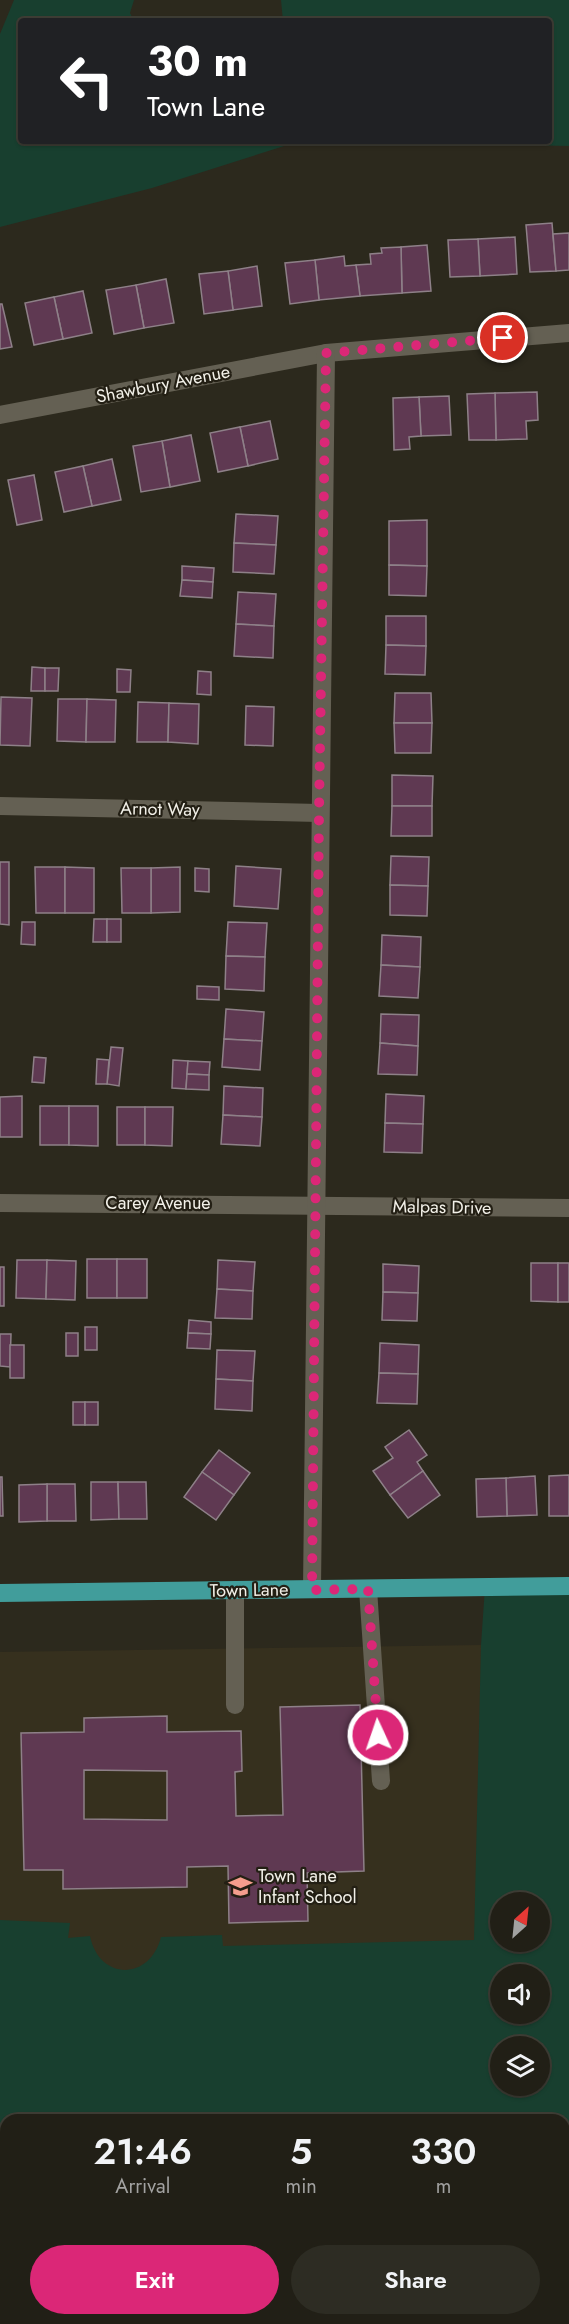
<!DOCTYPE html>
<html lang="en">
<head>
<meta charset="utf-8">
<style>
	body { margin:0; font-family:Jost,sans-serif; background:#2d2c23; color:#f1f3f6; height:100vh; display:flex; flex-direction:column; font-size:22px; white-space:nowrap }
	* { box-sizing:border-box; margin:0 }
	p { font-size:20px; color:#a2a2a1 }
	.icon { flex:none; width:33px; height:33px; fill:none; stroke:currentColor; stroke-width:2; stroke-linecap:round; stroke-linejoin:round }
	.map { position:relative; flex:1; overflow:hidden }
	.side { position:absolute; left:0px; top:2114px; width:570px; height:212px; display:flex; flex-direction:column; background:#211f16; border-radius:18px 18px 0 0; box-shadow:0 2px 4px #0004,0 0 0 2px #3e3d35 }
	.side>* { flex:none }
	.hud { position:absolute; left:18px; top:18px; width:534px; height:126px; border-radius:6px; box-shadow:0 2px 4px #0004,0 0 0 2px #3e3d35; background:#202124; color:#fff; overflow:hidden }
	.needle { width:39px; rotate:27deg }
	.buttons { position:absolute; left:490px; top:1892px; display:grid; gap:12px }
	.buttons a { display:grid; place-items:center; width:60px; height:60px; border-radius:50%; background:#211f16; box-shadow:0 2px 4px #0004,0 0 0 2px #3e3d35; font-size:30px }
	.pin { position:absolute; display:grid; place-items:center; width:51px; height:51px; color:#fff; margin:-26px; border:3px solid #fff; border-radius:50%; box-shadow:0 2px 6px #0007 }
	.me { position:absolute; width:66px; margin:-33px; rotate:357deg; stroke-linejoin:round; filter:drop-shadow(0 0 4px #0008) }
	.turn { display:flex; align-items:center; gap:21px; height:126px; padding:0 30px; font-size:27px }
	.turn .icon { width:78px; height:78px; stroke-width:2.5 }
	.turn b { display:block; font-size:42px; line-height:51px }
	.eta { display:flex; justify-content:space-evenly; align-items:center; height:102px; text-align:center }
	.eta b { font-size:36px; font-weight:600; line-height:42px }
	.action { display:flex; gap:12px; margin-top:auto; padding:12px 30px }
	.action a { flex:1; height:69px; border-radius:36px; background:#db2777; color:#fff; font-size:24px; font-weight:600; line-height:69px; text-align:center }
	.action a+a { background:#2d2c23; color:#f1f3f6 }
	.map>svg:first-child { display:block }
	.built { fill:#36301e }
	.green { fill:#183f2f; fill-rule:evenodd }
	.building { fill:#5f3952; stroke:#8e8088; stroke-width:1.5; fill-rule:evenodd }
	.lines { fill:none; stroke-linecap:round; stroke-linejoin:round }
	.path { stroke:#7c7a6f; stroke-width:4; stroke-dasharray:1.5 4.5; stroke-linecap:butt }
	.minor { stroke:#646053; stroke-width:18 }
	.major { stroke:#419d9b; stroke-width:18 }
	.route { stroke:#db2777; stroke-width:10; stroke-dasharray:0 18 }
	.labels { text-anchor:middle; stroke-width:4.5; stroke-linejoin:round; paint-order:stroke }
	.street-label { font-size:18px; fill:#f2f0e8; stroke:#231f14 }
	.poi-label { font-size:18px; fill:#f2f0e8; stroke:#231f14; text-anchor:start }
</style>
</head>
<body>
<div class="map">
<svg width="569" height="2324" viewBox="0 0 569 2324">
	<rect width="100%" height="100%" fill="#2c291d"/>
	<path class="built" d="M 481,1645 L 479,2119 L 6,2120 L 0,2163 L 0,1652 Z"/>
	<g class="green">
		<path d="M 14,0 L 134,0 L 130,13 L 134,21 L 21,21 L 21,141 L 300,141 L 152,188 L 0,227 L 0,34 Z"/>
		<path d="M 281,0 L 569,0 L 569,146 L 318,141 L 549,141 L 549,21 L 283,21 Z"/>
		<path d="M 569,1586 L 569,2324 L 0,2324 L 0,1920 L 70,1923 L 68,1938 L 90,1936 C 99,1981 150,1981 161,1937 L 222,1935 L 223,1946 L 474,1940 L 481,1645 L 485,1587 ZM 501,1902 L 540,1902 L 540,1941 L 501,1941 ZM 501,1974 L 540,1974 L 540,2013 L 501,2013 ZM 501,2046 L 540,2046 L 540,2085 L 501,2085 ZM 6,2120 L 564,2120 L 564,2319 L 6,2319 Z"/>
	</g>
	<g class="building">
		<path d="M 552,223 L 556,271 L 530,272 L 526,225 Z"/>
		<path d="M 569,233 L 569,270 L 556,271 L 553,234 Z"/>
		<path d="M 515,237 L 517,274 L 480,276 L 478,239 Z"/>
		<path d="M 478,239 L 480,276 L 450,277 L 448,240 Z"/>
		<path d="M 427,245 L 431,291 L 402,293 L 401,247 Z"/>
		<path d="M 401,247 L 402,293 L 360,296 L 356,265 L 371,264 L 370,254 L 382,253 L 381,248 Z"/>
		<path d="M 344,256 L 345,266 L 356,265 L 360,296 L 319,300 L 315,260 Z"/>
		<path d="M 315,260 L 319,300 L 290,304 L 285,263 Z"/>
		<path d="M 257,266 L 262,306 L 233,310 L 228,271 Z"/>
		<path d="M 228,271 L 233,310 L 204,314 L 199,274 Z"/>
		<path d="M 166,279 L 174,323 L 144,328 L 136,285 Z"/>
		<path d="M 136,285 L 144,328 L 114,334 L 106,290 Z"/>
		<path d="M 83,291 L 92,333 L 63,339 L 54,297 Z"/>
		<path d="M 54,297 L 63,339 L 34,345 L 25,303 Z"/>
		<path d="M 0,304 L 2,304 L 12,347 L 0,349 Z"/>
		<path d="M 537,392 L 538,420 L 526,421 L 527,439 L 496,440 L 495,393 Z"/>
		<path d="M 495,393 L 496,440 L 469,440 L 467,394 Z"/>
		<path d="M 449,396 L 451,435 L 421,436 L 419,397 Z"/>
		<path d="M 419,397 L 421,436 L 409,437 L 410,449 L 394,450 L 393,398 Z"/>
		<path d="M 270,421 L 278,459 L 248,466 L 240,427 Z"/>
		<path d="M 240,427 L 248,466 L 218,472 L 210,433 Z"/>
		<path d="M 191,435 L 200,481 L 170,487 L 162,441 Z"/>
		<path d="M 162,441 L 170,487 L 141,492 L 133,446 Z"/>
		<path d="M 112,459 L 121,500 L 92,506 L 83,466 Z"/>
		<path d="M 83,466 L 92,506 L 64,512 L 55,472 Z"/>
		<path d="M 34,475 L 42,520 L 17,525 L 8,480 Z"/>
		<path d="M 236,514 L 278,516 L 276,545 L 234,543 Z"/>
		<path d="M 427,520 L 427,566 L 389,565 L 389,521 Z"/>
		<path d="M 234,543 L 276,545 L 274,574 L 233,572 Z"/>
		<path d="M 389,565 L 427,566 L 426,596 L 389,595 Z"/>
		<path d="M 182,566 L 214,568 L 213,582 L 182,580 Z"/>
		<path d="M 182,580 L 213,582 L 212,598 L 180,596 Z"/>
		<path d="M 238,592 L 276,594 L 274,626 L 236,624 Z"/>
		<path d="M 386,616 L 426,616 L 426,646 L 386,645 Z"/>
		<path d="M 236,624 L 274,626 L 273,658 L 234,656 Z"/>
		<path d="M 386,645 L 426,646 L 425,675 L 385,674 Z"/>
		<path d="M 32,667 L 45,668 L 45,691 L 31,691 Z"/>
		<path d="M 45,668 L 59,668 L 58,691 L 45,691 Z"/>
		<path d="M 117,669 L 131,670 L 130,692 L 117,692 Z"/>
		<path d="M 198,671 L 211,672 L 211,695 L 197,694 Z"/>
		<path d="M 395,693 L 431,693 L 432,723 L 394,723 Z"/>
		<path d="M 1,697 L 32,698 L 30,746 L 0,745 Z"/>
		<path d="M 58,699 L 87,699 L 86,742 L 57,741 Z"/>
		<path d="M 87,699 L 116,700 L 115,742 L 86,742 Z"/>
		<path d="M 138,702 L 169,703 L 168,742 L 137,742 Z"/>
		<path d="M 169,703 L 199,704 L 198,744 L 168,742 Z"/>
		<path d="M 246,706 L 274,707 L 273,746 L 245,745 Z"/>
		<path d="M 394,723 L 432,723 L 431,753 L 395,753 Z"/>
		<path d="M 392,775 L 433,776 L 432,806 L 392,806 Z"/>
		<path d="M 392,806 L 432,806 L 432,836 L 391,836 Z"/>
		<path d="M 391,856 L 429,857 L 428,886 L 390,885 Z"/>
		<path d="M 0,862 L 9,862 L 9,925 L 0,924 Z"/>
		<path d="M 236,866 L 281,869 L 278,909 L 234,906 Z"/>
		<path d="M 35,867 L 65,867 L 65,913 L 36,913 Z"/>
		<path d="M 65,867 L 94,868 L 94,913 L 65,913 Z"/>
		<path d="M 180,867 L 180,912 L 151,913 L 151,868 Z"/>
		<path d="M 121,868 L 151,868 L 151,913 L 122,913 Z"/>
		<path d="M 195,868 L 209,869 L 209,892 L 195,891 Z"/>
		<path d="M 390,885 L 428,886 L 427,916 L 390,915 Z"/>
		<path d="M 94,919 L 107,919 L 107,942 L 93,942 Z"/>
		<rect x="107" y="919" width="14" height="23"/>
		<path d="M 22,922 L 35,922 L 35,945 L 21,944 Z"/>
		<path d="M 228,922 L 267,923 L 265,957 L 226,956 Z"/>
		<path d="M 382,935 L 421,937 L 420,967 L 381,965 Z"/>
		<path d="M 226,956 L 265,957 L 264,991 L 225,989 Z"/>
		<path d="M 381,965 L 420,967 L 418,998 L 379,996 Z"/>
		<path d="M 197,986 L 219,987 L 219,1000 L 197,999 Z"/>
		<path d="M 226,1009 L 264,1012 L 262,1041 L 224,1039 Z"/>
		<path d="M 381,1014 L 419,1015 L 418,1046 L 380,1043 Z"/>
		<path d="M 224,1039 L 262,1041 L 260,1070 L 222,1067 Z"/>
		<path d="M 380,1043 L 418,1046 L 417,1075 L 378,1074 Z"/>
		<path d="M 111,1047 L 123,1048 L 119,1086 L 107,1084 Z"/>
		<path d="M 34,1057 L 46,1058 L 44,1083 L 32,1082 Z"/>
		<path d="M 97,1059 L 109,1060 L 107,1084 L 96,1084 Z"/>
		<path d="M 173,1060 L 188,1061 L 186,1089 L 172,1088 Z"/>
		<path d="M 188,1061 L 210,1062 L 209,1075 L 187,1074 Z"/>
		<path d="M 187,1074 L 209,1075 L 209,1090 L 186,1089 Z"/>
		<path d="M 224,1086 L 263,1088 L 262,1117 L 223,1115 Z"/>
		<path d="M 386,1094 L 424,1096 L 423,1124 L 385,1123 Z"/>
		<path d="M 22,1096 L 22,1137 L 0,1137 L 0,1097 Z"/>
		<rect x="40" y="1106" width="29" height="39"/>
		<path d="M 69,1106 L 98,1106 L 98,1146 L 69,1145 Z"/>
		<rect x="117" y="1107" width="28" height="38"/>
		<path d="M 145,1107 L 173,1107 L 172,1146 L 145,1145 Z"/>
		<path d="M 223,1115 L 262,1117 L 260,1146 L 221,1144 Z"/>
		<path d="M 385,1123 L 423,1124 L 422,1153 L 384,1152 Z"/>
		<rect x="87" y="1259" width="30" height="39"/>
		<rect x="117" y="1259" width="30" height="39"/>
		<path d="M 17,1260 L 47,1260 L 46,1299 L 16,1298 Z"/>
		<path d="M 47,1260 L 76,1261 L 75,1300 L 46,1299 Z"/>
		<path d="M 218,1260 L 255,1262 L 253,1291 L 217,1289 Z"/>
		<path d="M 531,1263 L 558,1263 L 558,1302 L 531,1301 Z"/>
		<rect x="558" y="1263" width="11" height="39"/>
		<path d="M 383,1264 L 419,1266 L 418,1293 L 383,1292 Z"/>
		<rect x="0" y="1267" width="4" height="39"/>
		<path d="M 217,1289 L 253,1291 L 252,1319 L 215,1318 Z"/>
		<path d="M 383,1292 L 418,1293 L 417,1321 L 382,1320 Z"/>
		<path d="M 189,1320 L 211,1322 L 211,1334 L 188,1333 Z"/>
		<rect x="85" y="1327" width="12" height="23"/>
		<rect x="66" y="1333" width="12" height="23"/>
		<path d="M 188,1333 L 211,1334 L 210,1349 L 187,1348 Z"/>
		<path d="M 0,1334 L 11,1334 L 10,1367 L 0,1366 Z"/>
		<path d="M 380,1343 L 419,1345 L 418,1374 L 379,1373 Z"/>
		<rect x="10" y="1345" width="14" height="33"/>
		<path d="M 217,1350 L 255,1351 L 253,1381 L 216,1379 Z"/>
		<path d="M 379,1373 L 418,1374 L 417,1404 L 377,1403 Z"/>
		<path d="M 216,1379 L 253,1381 L 252,1411 L 215,1409 Z"/>
		<rect x="73" y="1402" width="12" height="23"/>
		<rect x="85" y="1402" width="13" height="23"/>
		<path d="M 409,1430 L 427,1455 L 417,1462 L 423,1471 L 390,1495 L 373,1471 L 393,1458 L 385,1447 Z"/>
		<path d="M 219,1450 L 250,1473 L 234,1495 L 202,1472 Z"/>
		<path d="M 423,1471 L 440,1495 L 408,1518 L 390,1495 Z"/>
		<path d="M 202,1472 L 234,1495 L 216,1520 L 184,1497 Z"/>
		<path d="M 569,1475 L 569,1516 L 549,1516 L 549,1476 Z"/>
		<path d="M 535,1476 L 537,1515 L 507,1516 L 506,1478 Z"/>
		<path d="M 0,1477 L 2,1477 L 3,1516 L 0,1516 Z"/>
		<path d="M 506,1478 L 507,1516 L 477,1517 L 476,1479 Z"/>
		<path d="M 91,1482 L 118,1482 L 119,1519 L 91,1520 Z"/>
		<path d="M 118,1482 L 146,1482 L 147,1519 L 119,1519 Z"/>
		<path d="M 47,1484 L 75,1484 L 76,1521 L 47,1521 Z"/>
		<path d="M 47,1484 L 47,1521 L 19,1522 L 19,1485 Z"/>
		<path d="M 360,1705 L 364,1871 L 307,1873 L 308,1921 L 229,1923 L 228,1866 L 187,1867 L 187,1887 L 63,1889 L 63,1870 L 24,1870 L 21,1733 L 84,1732 L 84,1718 L 167,1716 L 167,1732 L 241,1731 L 242,1771 L 235,1772 L 236,1816 L 283,1815 L 280,1707 ZM 84,1770 L 167,1771 L 167,1820 L 84,1819 Z"/>
	</g>
	<g class="lines">
		<path class="path" d="M 0,2253 L 6,2258"/>
		<g class="minor">
			<path d="M 0,415 L 326,353 L 569,333"/>
			<path d="M 0,806 L 319,813"/>
			<path d="M 0,1203 L 569,1208"/>
			<path d="M 312,1589 L 326,353"/>
			<path d="M 368,1589 L 381,1781"/>
			<path d="M 235,1705 L 235,1590"/>
		</g>
		<path class="major" d="M 0,1593 L 569,1586"/>
	</g>
	<g class="lines">
		<path class="route" d="M 378,1735 L 368,1589 L 312,1590 L 319,813 L 326,353 L 503,338"/>
	</g>
	<defs>
		<symbol id="school-bare" viewBox="-9 -9 18 18"><path d="M0-5L7-2L0 1L-7-2ZM-4 1L0 2.5L4 1V4Q0 6-4 4Z" fill="#f49d8d" stroke="#231f14" stroke-width="2.5" paint-order="stroke"/></symbol>
	</defs>
	<g fill-rule="evenodd">
		<use href="#school-bare" x="224" y="1870" width="33" height="33"/>
	</g>
	<g class="labels">
		<g class="street-label">
			<text transform="translate(163 384) rotate(-11)" y="6">Shawbury Avenue</text>
			<text transform="translate(160 809) rotate(1)" y="6">Arnot Way</text>
			<text x="158" y="1209">Carey Avenue</text>
			<text transform="translate(442 1207) rotate(1)" y="6">Malpas Drive</text>
			<text transform="translate(249 1590) rotate(-1)" y="6">Town Lane</text>
		</g>
		<g class="poi-label">
			<text x="258" y="1882">Town Lane<tspan x="258" dy="21">Infant School</tspan></text>
		</g>
	</g>
</svg>
<div class="buttons">
<a><svg class="needle" viewBox="-14 -14 28 28"><path d="M0-13l5 13h-10z" fill="#e53935"/><path d="M0 13l5-13h-10z" fill="#a2a2a1"/></svg></a>
<a><svg class="icon" aria-label="sound" viewBox="0 0 24 24"><path d="M4 9h4l5-4v14l-5-4H4zM17 9q2 3 0 6"/></svg></a>
<a><svg class="icon" aria-label="layers" viewBox="0 0 24 24"><path d="M12 4l9 5-9 5-9-5zM3 14l9 5 9-5"/></svg></a>
</div>
<div class="pin" style="left:503px;top:338px;background:#d93025"><svg class="icon" aria-label="arrive" viewBox="0 0 24 24"><path d="M6 21V4h12l-3 4 3 4H6"/></svg></div>
<svg class="me" style="left:378px;top:1735px" viewBox="-20 -20 40 40"><circle r="17" fill="#db2777" stroke="#fff" stroke-width="3"/><path d="M0-11L8 9 0 5-8 9z" fill="#fff"/></svg>
<div class="hud">
<div class="turn"><svg class="icon" aria-label="left" viewBox="0 0 24 24"><path d="M17 20v-9H6M10 6l-5 5 5 5"/></svg><div><b>30 m</b>Town Lane</div></div>
</div>
<section class="side">
<div class="eta">
<div><b>21:46</b><p>Arrival</p></div>
<div><b>5</b><p>min</p></div>
<div><b>330</b><p>m</p></div>
</div>
<div class="action"><a>Exit</a><a>Share</a></div>
</section>
</div>
</body>
</html>
